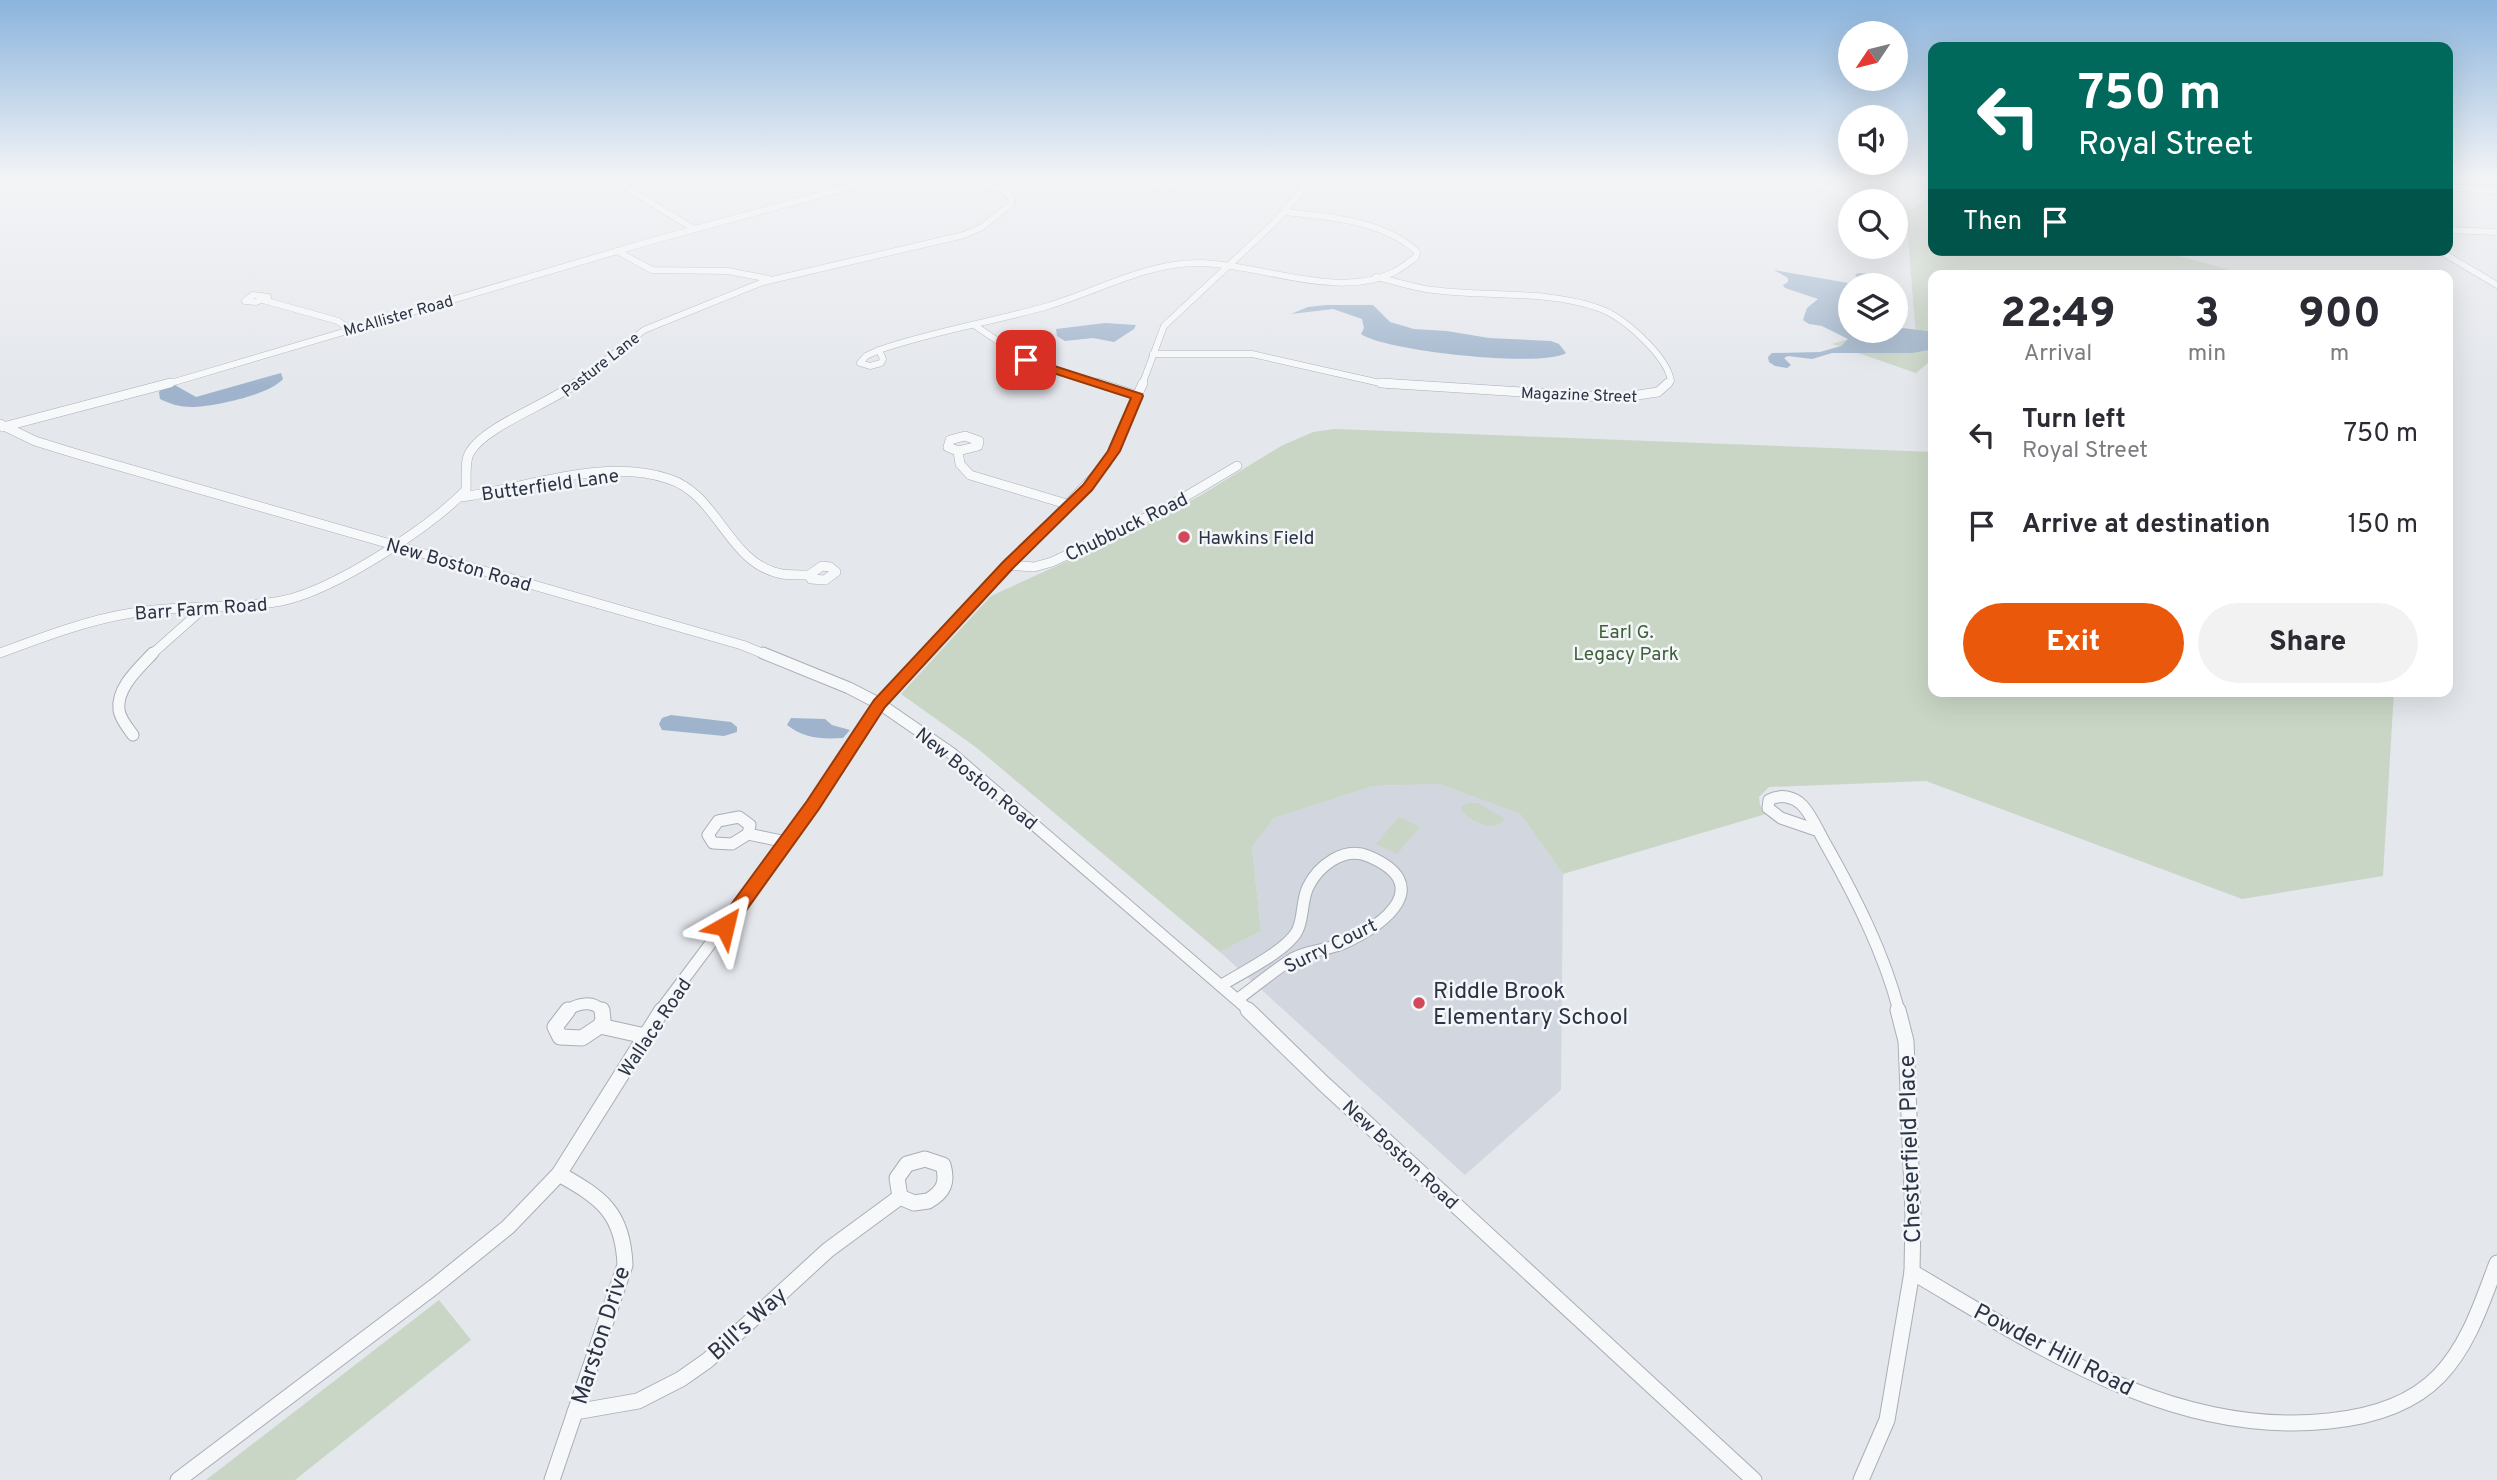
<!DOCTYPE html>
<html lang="en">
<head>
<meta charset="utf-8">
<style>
	body { margin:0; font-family:Overpass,sans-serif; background:#f2f2f3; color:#2b2b33; height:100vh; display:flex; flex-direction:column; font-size:26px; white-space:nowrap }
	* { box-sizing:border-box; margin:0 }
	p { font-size:23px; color:#7c7c81 }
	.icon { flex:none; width:38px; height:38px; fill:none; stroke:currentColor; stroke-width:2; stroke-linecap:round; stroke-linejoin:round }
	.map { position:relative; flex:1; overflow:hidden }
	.panel { position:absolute; left:1928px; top:270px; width:525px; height:427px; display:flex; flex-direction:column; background:#fff; border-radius:14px; box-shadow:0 7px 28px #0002 }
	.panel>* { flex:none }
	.banner { position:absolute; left:1928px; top:42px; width:525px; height:214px; border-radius:14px; box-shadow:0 7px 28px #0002; background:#00695c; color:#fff; overflow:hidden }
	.needle { width:46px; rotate:235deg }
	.tools { position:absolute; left:1838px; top:21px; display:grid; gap:14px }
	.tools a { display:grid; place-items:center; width:70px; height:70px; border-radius:50%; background:#fff; box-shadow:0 7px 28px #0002; font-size:35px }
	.pin { position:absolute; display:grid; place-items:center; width:60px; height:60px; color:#fff; margin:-30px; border-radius:14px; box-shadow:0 4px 10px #0006 }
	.me { position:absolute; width:77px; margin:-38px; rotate:37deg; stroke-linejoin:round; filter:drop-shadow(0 0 5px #0008) }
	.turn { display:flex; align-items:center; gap:24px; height:147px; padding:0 35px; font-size:32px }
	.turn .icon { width:91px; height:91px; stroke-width:2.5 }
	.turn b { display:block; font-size:49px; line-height:60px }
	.then { display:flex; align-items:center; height:66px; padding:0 35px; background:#0003; gap:14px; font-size:26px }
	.eta { display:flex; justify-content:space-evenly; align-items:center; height:119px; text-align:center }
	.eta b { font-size:42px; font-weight:800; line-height:49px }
	.cta { display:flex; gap:14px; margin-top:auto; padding:14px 35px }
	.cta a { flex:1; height:80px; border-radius:42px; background:#ea580c; color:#fff; font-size:28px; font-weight:800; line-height:80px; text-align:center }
	.cta a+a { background:#f2f2f3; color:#2b2b33 }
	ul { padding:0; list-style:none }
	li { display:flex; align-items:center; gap:21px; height:91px; padding:0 35px }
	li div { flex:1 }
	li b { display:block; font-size:26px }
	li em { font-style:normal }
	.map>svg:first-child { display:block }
	.built { fill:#d2d6de }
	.green { fill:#c9d6c5 }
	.water { fill:#9fb4cc }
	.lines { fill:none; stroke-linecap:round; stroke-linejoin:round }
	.minor-far3-casing { stroke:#a9aeb7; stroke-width:7 }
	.minor-far2-casing { stroke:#a9aeb7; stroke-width:10 }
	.minor-far1-casing { stroke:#a9aeb7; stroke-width:13 }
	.minor-casing { stroke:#a9aeb7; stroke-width:17 }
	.minor-far3 { stroke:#f7f8fa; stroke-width:6 }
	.minor-far2 { stroke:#f7f8fa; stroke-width:9 }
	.minor-far1 { stroke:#f7f8fa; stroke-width:11 }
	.minor { stroke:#f7f8fa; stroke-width:15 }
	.route { fill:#ea580c; stroke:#983908; stroke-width:2 }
	.poi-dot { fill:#d1495b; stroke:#f4f6f9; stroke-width:2.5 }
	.labels { text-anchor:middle; stroke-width:5; stroke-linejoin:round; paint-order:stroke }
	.far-street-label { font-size:16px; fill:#2b3445; stroke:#f4f6f9 }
	.street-label { font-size:19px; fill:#2b3445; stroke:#f4f6f9 }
	.poi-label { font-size:19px; fill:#2b3445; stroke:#f4f6f9; text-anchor:start }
	.park-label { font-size:19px; fill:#3f6138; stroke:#f4f6f9 }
	.near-poi-label { font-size:23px; fill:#2b3445; stroke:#f4f6f9; text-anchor:start }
	.near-street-label { font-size:23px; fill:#2b3445; stroke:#f4f6f9 }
</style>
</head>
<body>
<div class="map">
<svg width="2497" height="1480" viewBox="0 0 2497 1480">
	<rect width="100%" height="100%" fill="#e4e7ec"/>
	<path class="built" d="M 1439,784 L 1520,814 L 1563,874 L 1561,1090 L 1465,1175 L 1220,952 L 1261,931 L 1252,847 L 1274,818 L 1373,786 Z"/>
	<g class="green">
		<path d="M 1934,195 L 1934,250 L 2157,250 L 2248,275 L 1934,275 L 1934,358 L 1916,373 L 1832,344 L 1870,332 L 1916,335 L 1906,213 L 1895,209 L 1895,205 L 1911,209 Z"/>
		<path d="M 1335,429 L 1934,452 L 1934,691 L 2394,691 L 2383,876 L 2242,899 L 1926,781 L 1769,787 L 1759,797 L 1760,805 L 1766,814 L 1563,874 L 1520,814 L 1439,784 L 1373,786 L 1274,818 L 1252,847 L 1261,931 L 1220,952 L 977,748 L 901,694 L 991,596 L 1140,528 L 1201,495 L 1281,446 L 1313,432 Z"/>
		<path d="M 1469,803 L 1478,803 L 1505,819 C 1494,833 1471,822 1461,810 L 1461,806 Z"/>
		<path d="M 1399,817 L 1420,827 L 1397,854 L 1376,844 Z"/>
		<path d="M 439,1300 L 471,1340 L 295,1480 L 206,1480 Z"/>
	</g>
	<g class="water">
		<path d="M 1774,270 L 1848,283 L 1859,279 L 1855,275 L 1858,273 L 1872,274 L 1878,285 L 1850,285 L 1842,312 L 1850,318 L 1850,331 L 1895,331 L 1895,327 L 1934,332 L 1934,349 L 1912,353 L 1832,353 L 1812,359 L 1788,356 L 1784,358 L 1791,365 L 1787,368 L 1775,366 L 1769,362 L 1768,357 L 1772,353 L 1820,352 L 1841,346 L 1848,339 L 1822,326 L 1809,324 L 1803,320 L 1807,308 L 1818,299 L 1785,288 L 1783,285 L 1788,282 L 1788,278 Z"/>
		<path d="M 1327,305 L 1373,305 L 1390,322 L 1414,329 L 1447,331 L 1489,338 L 1551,341 L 1559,344 L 1566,353 C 1543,368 1384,351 1361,334 L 1364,328 L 1362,319 L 1333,309 L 1291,314 L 1308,307 Z"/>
		<path d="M 1105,323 L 1136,325 L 1134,329 L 1114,342 L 1093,338 L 1065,341 L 1057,336 L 1056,329 Z"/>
		<path d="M 281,373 L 283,379 C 269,395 213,407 192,407 C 180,407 170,404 160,399 L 159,392 L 164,387 L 173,384 L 196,397 Z"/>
		<path d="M 671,715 L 731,722 L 737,727 L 737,732 L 724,736 L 662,730 L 659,724 L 662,718 Z"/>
		<path d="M 791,718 L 825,719 L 832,725 L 850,730 L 843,738 C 821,739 805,739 787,725 Z"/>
	</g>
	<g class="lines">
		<defs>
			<g id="minor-far3">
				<path d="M 612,179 L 694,229"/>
				<path d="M 1130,179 L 1157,185"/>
				<path d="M 1795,179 L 1857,197"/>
				<path d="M 1168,184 L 1173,187 L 1163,190 L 1155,187 Z"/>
				<path d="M 2448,187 L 2497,191"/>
				<path d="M 2448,230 L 2497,232"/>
				<path d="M 2438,250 L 2497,285"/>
				<path d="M 617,251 L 652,270 L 728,271 L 769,279"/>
				<path d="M 1376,277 C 1395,281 1414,288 1433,290 C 1487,297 1547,290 1598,308 C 1623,316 1667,356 1671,381 L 1666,385"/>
				<path d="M 253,295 L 268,297 L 256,302 L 245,301 Z"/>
				<path d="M 263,300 L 338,321 L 349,329"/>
				<path d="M 974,325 L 1026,360 L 1103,385"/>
				<path d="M 879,350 L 883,359 L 881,363 L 870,366 L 860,363 L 866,356 Z"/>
				<path d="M 879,350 C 934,331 992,322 1048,306 C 1098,291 1147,262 1201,263 C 1259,264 1339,300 1394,272 C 1402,268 1409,262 1416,257 L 1417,252 C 1383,220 1329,217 1285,212"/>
				<path d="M 1153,354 L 1252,354 L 1389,385"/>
				<path d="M 164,385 L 648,242 L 878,179"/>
				<path d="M 574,385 L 644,330 L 763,282 L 964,235 L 982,227 L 1011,204 L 1012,199 L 1005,192 L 970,179"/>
				<path d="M 1142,385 L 1164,326 L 1274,223 L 1312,179"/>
			</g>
			<g id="minor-far2">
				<path d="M 1098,383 L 1138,396"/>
				<path d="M 1381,383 L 1618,398 L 1658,392 L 1668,383"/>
				<path d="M 0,424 L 35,441 L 77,454 L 742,645 L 767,655"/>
				<path d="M 3,427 L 170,383"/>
				<path d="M 965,436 L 979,441 L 978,446 L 958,451 L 948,447 L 950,440 Z"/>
				<path d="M 958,451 L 960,464 L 970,475 L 1070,505"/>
				<path d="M 462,497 C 528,488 604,457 669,479 C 719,495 728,564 782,574 C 791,575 800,575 809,575"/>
				<path d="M 1008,565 L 1034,567 L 1052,562 L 1166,508 L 1237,466"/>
				<path d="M 822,566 L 830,567 L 836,572 L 825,580 L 811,579 L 809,575 Z"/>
				<path d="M 0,653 C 43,637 87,620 132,613 C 181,604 232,610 281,601 C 333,591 429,528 466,490 C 467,479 464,461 470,452 C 485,426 549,404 576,383"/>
				<path d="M 151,655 L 205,607"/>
				<path d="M 925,655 L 1107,463 L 1143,383"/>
			</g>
			<g id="minor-far1">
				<path d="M 763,653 L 849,688 L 880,704 L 951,753 L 1250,1011"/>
				<path d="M 133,735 C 128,728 120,719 119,710 C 116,688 139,668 153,653"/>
				<path d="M 739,817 L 750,825 L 748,834 L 732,844 L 713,843 L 708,835 L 718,821 Z"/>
				<path d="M 1816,830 L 1781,818 L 1768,808 L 1769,800 C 1780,794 1794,796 1803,806 C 1812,816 1818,831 1825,843 C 1855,896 1884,953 1899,1011"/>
				<path d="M 748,834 L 786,842"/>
				<path d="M 1222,985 C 1241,973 1284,952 1296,933 C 1304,921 1301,901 1308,887 C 1318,866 1344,846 1368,856 C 1435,884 1387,924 1344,943 C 1329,950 1309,950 1294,958 C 1274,970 1256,986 1238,999"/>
				<path d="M 566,1011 C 578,1003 593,1000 602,1011"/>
				<path d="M 660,1011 L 797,828 L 880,704 L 927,653"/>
			</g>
			<g id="minor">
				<path d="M 568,1010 L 555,1027 L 560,1037 L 582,1038 L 600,1026"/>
				<path d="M 1248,1010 L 1323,1083 L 1754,1480"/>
				<path d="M 600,1026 L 645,1036"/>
				<path d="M 600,1026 L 603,1020 L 602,1010"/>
				<path d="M 925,1159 L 943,1165 C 948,1182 944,1192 928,1201 L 914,1203 L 900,1197 L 897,1178 L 907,1164 Z"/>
				<path d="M 1912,1272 C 2040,1347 2174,1438 2329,1421 C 2369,1417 2410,1406 2439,1376 C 2469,1345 2482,1302 2497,1263"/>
				<path d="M 575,1412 L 638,1401 L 681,1379 L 708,1360 L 828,1250 L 900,1197"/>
				<path d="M 178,1480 L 435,1286 L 508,1227 L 559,1174 L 662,1010"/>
				<path d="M 552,1480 L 625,1265 C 623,1213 602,1198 559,1174"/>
				<path d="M 1861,1480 L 1887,1420 L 1912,1272 L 1913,1215 L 1906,1041 L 1898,1010"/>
			</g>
		</defs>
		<use href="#minor-far3" class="minor-far3-casing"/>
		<use href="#minor-far2" class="minor-far2-casing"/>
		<use href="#minor-far1" class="minor-far1-casing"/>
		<use href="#minor" class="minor-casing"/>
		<use href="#minor-far3" class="minor-far3"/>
		<use href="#minor-far2" class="minor-far2"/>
		<use href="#minor-far1" class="minor-far1"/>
		<use href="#minor" class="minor"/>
	</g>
	<linearGradient id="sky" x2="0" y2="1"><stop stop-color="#8bb4dd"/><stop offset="0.46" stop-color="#f3f4f6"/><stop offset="1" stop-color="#f3f4f6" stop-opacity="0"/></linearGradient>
	<rect width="2497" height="386" fill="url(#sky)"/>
	<path class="route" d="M 1026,357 L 1142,394 L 1143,396 L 1120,451 L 1092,490 L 1013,568 L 885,707 L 819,809 L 732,930 L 719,930 L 716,926 L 719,921 L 807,801 L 874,700 L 1003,562 L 1083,485 L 1108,451 L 1131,398 L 1022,363 L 1022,358 Z"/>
	<g class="poi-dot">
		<circle cx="1184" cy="537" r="7"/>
		<circle cx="1419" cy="1003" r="7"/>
	</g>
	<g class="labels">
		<g class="far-street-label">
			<text transform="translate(398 315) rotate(-16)" y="6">McAllister Road</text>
			<text transform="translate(600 364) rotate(-38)" y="6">Pasture Lane</text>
			<text transform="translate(1579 394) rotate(2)" y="6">Magazine Street</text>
		</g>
		<g class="street-label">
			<text transform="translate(550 484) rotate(-8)" y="7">Butterfield Lane</text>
			<text transform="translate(1126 526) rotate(-26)" y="7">Chubbuck Road</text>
			<text transform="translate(459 564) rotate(16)" y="7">New Boston Road</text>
			<text transform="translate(201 608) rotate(-4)" y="7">Barr Farm Road</text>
			<text transform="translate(977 778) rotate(39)" y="7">New Boston Road</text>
			<text transform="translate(1330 945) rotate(-26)" y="7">Surry Court</text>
			<text transform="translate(654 1027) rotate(-56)" y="7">Wallace Road</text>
			<text transform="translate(1401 1154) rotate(43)" y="7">New Boston Road</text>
		</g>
		<g class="poi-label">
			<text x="1198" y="544">Hawkins Field</text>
		</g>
		<g class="park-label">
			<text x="1626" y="638">Earl G.<tspan x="1626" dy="22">Legacy Park</tspan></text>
		</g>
		<g class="near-poi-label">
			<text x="1433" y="998">Riddle Brook<tspan x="1433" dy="26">Elementary School</tspan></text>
		</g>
		<g class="near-street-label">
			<text transform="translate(1909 1149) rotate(-92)" y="8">Chesterfield Place</text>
			<text transform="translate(747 1323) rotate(-42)" y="8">Bill's Way</text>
			<text transform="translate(600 1335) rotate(-72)" y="8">Marston Drive</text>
			<text transform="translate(2054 1349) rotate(27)" y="8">Powder Hill Road</text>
		</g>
	</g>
</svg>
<div class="tools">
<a><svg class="needle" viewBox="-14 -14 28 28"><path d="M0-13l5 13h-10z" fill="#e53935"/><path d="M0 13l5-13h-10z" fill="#7c7c81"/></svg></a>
<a><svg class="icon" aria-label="sound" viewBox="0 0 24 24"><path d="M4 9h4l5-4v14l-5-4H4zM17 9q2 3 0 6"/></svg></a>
<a><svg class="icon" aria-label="search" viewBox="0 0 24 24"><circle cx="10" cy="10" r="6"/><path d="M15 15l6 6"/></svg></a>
<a><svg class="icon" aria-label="layers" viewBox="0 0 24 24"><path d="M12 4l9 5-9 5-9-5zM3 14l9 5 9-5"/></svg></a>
</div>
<div class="pin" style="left:1026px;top:360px;background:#d93025"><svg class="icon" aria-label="arrive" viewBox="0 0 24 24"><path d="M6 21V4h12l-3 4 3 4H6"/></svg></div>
<svg class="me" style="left:725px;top:926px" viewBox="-20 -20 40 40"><path d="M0-17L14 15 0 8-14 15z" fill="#ea580c" stroke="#fff" stroke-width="4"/></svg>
<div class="banner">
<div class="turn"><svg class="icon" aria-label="left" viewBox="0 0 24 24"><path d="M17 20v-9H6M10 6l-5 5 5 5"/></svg><div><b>750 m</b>Royal Street</div></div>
<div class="then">Then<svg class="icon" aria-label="arrive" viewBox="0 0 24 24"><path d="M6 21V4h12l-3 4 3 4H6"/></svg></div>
</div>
<section class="panel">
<div class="eta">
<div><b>22:49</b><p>Arrival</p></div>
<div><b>3</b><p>min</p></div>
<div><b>900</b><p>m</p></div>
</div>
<ul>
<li><svg class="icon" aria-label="left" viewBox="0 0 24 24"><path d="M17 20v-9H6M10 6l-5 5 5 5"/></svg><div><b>Turn left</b><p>Royal Street</p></div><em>750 m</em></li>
<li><svg class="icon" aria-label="arrive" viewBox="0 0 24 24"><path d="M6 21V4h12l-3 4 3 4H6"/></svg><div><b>Arrive at destination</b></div><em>150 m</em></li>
</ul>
<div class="cta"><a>Exit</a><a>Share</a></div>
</section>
</div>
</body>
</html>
